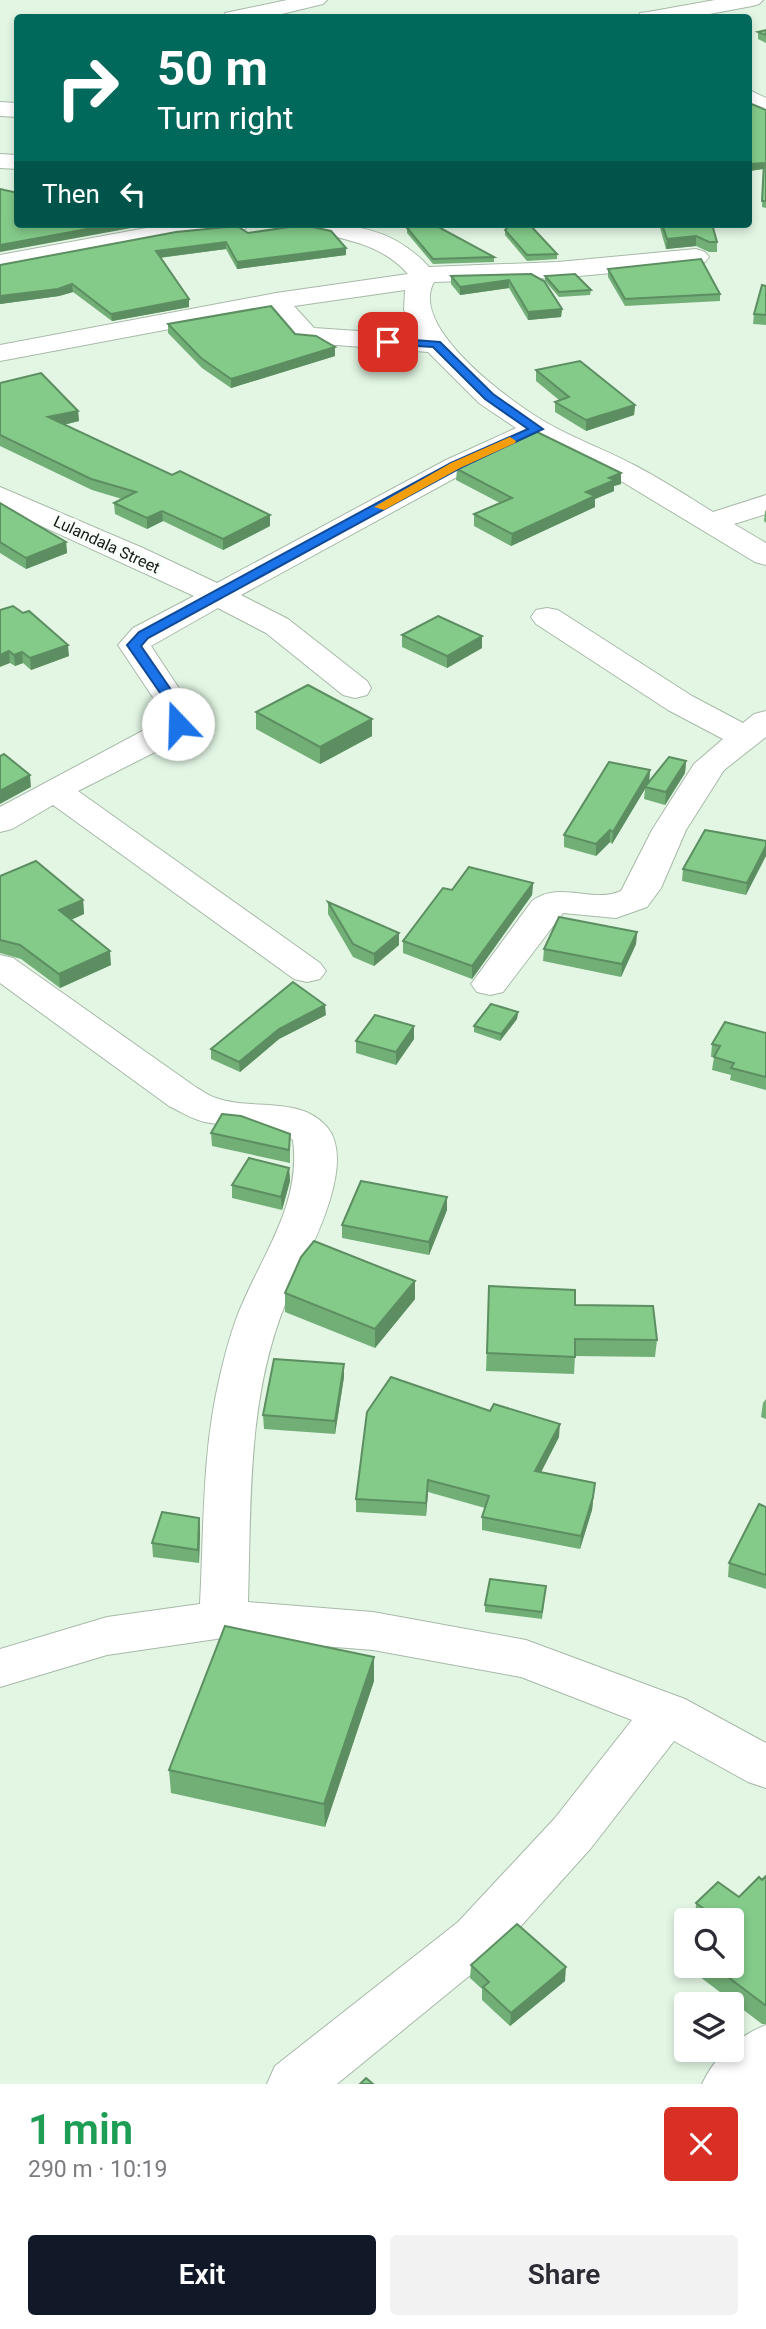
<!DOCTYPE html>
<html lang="en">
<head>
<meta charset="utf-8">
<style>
	body { margin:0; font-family:Roboto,sans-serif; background:#f2f2f3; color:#2b2b33; height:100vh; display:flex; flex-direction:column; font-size:26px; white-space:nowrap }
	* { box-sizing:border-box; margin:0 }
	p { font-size:23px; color:#7c7c81 }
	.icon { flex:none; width:38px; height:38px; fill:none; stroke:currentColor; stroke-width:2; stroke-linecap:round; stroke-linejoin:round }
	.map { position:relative; height:2084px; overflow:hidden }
	.drawer { display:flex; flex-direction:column; background:#fff; flex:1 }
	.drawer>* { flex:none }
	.guide { position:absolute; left:14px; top:14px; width:738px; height:214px; border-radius:7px; box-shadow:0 4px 10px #0003; background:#00695c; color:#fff; overflow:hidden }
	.buttons { position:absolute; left:674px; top:1908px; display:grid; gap:14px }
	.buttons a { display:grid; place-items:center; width:70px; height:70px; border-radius:7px; background:#fff; box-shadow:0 4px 10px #0003; font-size:35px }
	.pin { position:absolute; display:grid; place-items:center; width:60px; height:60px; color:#fff; margin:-30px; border-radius:14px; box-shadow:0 4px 10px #0006 }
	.me { position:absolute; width:77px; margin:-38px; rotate:339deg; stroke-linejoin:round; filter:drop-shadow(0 0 5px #0008) }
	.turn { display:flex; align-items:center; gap:24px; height:147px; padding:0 28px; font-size:32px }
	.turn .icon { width:91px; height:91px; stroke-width:2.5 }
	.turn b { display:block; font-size:49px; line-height:60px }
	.then { display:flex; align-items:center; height:66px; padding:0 28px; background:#0003; gap:14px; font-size:26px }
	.round { display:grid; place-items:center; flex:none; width:74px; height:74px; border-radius:7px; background:#f2f2f3 }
	.headline { display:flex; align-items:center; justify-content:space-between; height:119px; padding:0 28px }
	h1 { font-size:42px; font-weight:600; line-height:52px; color:#1e9e55 }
	.cta { display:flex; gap:14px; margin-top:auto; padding:14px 28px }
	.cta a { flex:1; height:80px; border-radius:7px; background:#111827; color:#fff; font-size:28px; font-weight:600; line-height:80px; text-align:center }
	.cta a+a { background:#f2f2f3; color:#2b2b33 }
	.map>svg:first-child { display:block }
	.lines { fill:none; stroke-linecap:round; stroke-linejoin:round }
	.minor-casing { stroke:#a7b9a8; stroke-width:2 }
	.minor { fill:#fff; fill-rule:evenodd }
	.wall { fill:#72af77 }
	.shaded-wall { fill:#5c8e61 }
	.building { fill:#84cb8a; stroke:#5c8e61; stroke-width:2 }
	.route { fill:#1a73e8; stroke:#114b97; stroke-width:2 }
	.slow { fill:#f59e0b }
	.labels { text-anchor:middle; stroke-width:7; stroke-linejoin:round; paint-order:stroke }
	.far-street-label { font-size:16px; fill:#151b15; stroke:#fafefa }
</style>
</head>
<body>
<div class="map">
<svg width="766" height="2084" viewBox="0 0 766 2084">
	<rect width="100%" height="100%" fill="#e3f6e4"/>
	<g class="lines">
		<defs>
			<g id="minor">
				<path d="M 287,0 L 327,0 L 323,4 L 265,18 L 223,18 L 225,13 Z"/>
				<path d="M 715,0 L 763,0 L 759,4 L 752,6 L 688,18 L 638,18 L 640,13 L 648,12 Z"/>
				<path d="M 749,90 L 766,98 L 766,115 L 749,107 Z"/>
				<path d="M 0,102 L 18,103 L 18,117 L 0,116 Z"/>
				<path d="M 0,154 L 18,155 L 18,169 L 0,168 Z"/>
				<path d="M 168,224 L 248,224 L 245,229 L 236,231 L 176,237 L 0,271 L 0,255 Z"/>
				<path d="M 299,224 C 350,224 392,226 429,267 L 558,262 L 696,249 L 705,252 L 709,257 L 705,262 L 696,265 L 558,278 L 434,282 C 408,328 512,403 547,423 C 575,439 606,450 634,465 C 661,479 687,496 713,512 L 766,495 L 766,514 L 734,524 L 766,543 L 766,565 L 755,562 L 616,478 L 537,440 L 466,472 L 241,595 L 288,619 L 367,681 L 371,688 L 367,695 L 355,698 L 343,695 L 266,633 L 218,608 L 151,646 L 194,711 L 195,724 L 177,741 L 78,791 L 320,963 L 326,971 L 320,979 L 307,982 L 294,979 L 53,805 L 12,829 L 0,832 L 0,807 L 161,721 L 162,711 L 118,645 L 133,628 L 194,596 L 0,507 L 0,487 L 143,548 L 217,583 L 446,460 L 516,428 L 479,403 L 428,352 L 297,342 L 270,310 L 0,361 L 0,345 L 276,293 L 408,274 C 380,242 341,239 302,229 ZM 405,290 L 404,310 L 418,335 L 314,328 L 294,306 Z"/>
				<path d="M 547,608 L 558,610 L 692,696 L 743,723 L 754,714 L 766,711 L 766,737 L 724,770 L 686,830 L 661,888 L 647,907 L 616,918 L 563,913 L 503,992 L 490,995 L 477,992 L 471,984 L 532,901 C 560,880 592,904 621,891 L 652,830 L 694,764 L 723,739 L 668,710 L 536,624 L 531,617 L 536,610 Z"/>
				<path d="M 0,955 L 13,958 L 197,1088 C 203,1091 209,1096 216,1098 C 251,1111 300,1095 327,1127 C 360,1166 302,1264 286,1302 C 247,1397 251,1502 248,1602 L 373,1612 L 526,1640 L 685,1699 L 766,1743 L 766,1788 L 748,1782 L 674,1741 L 591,1848 L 496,1954 L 337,2084 L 267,2084 L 275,2066 L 458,1922 L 555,1818 L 632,1720 L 521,1677 L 373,1650 L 223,1638 L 107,1655 L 0,1687 L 0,1649 L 107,1617 L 200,1604 C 204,1528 202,1450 220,1376 C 226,1350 233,1324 244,1300 C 267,1248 301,1200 293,1140 C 269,1123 233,1128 205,1122 C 192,1119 181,1112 169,1106 L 0,983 Z"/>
				<path d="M 766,2025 L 766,2084 L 702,2084 C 715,2056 738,2036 766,2025 Z"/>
			</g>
		</defs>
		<use href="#minor" class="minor-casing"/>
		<use href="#minor" class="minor"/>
	</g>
	<g class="wall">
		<path d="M 766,30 L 766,43 L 758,39 L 758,32 Z"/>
		<path d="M 749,103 L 766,110 L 766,208 L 762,207 L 763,169 L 749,171 Z"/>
		<path d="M 659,224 L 712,224 L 717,242 L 717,252 L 709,252 L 696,246 L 666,249 Z"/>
		<path d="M 407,228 L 494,257 L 494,262 L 433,264 L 407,233 Z"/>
		<path d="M 505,230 L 557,254 L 557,259 L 527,261 L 505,235 Z"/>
		<path d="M 248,233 L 346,255 L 237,269 L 226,249 L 160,258 L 189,307 L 112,321 L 73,292 L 59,296 L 0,304 L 0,265 Z"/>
		<path d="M 608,269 L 720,294 L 720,301 L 625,306 L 608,277 Z"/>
		<path d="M 531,274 L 562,309 L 561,317 L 528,320 L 509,288 L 460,295 L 451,284 L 451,276 Z"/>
		<path d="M 545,276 L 591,290 L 590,295 L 559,297 L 545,281 Z"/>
		<path d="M 766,286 L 766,325 L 753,324 L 754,314 Z"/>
		<path d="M 168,324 L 295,334 L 335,356 L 231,388 L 202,368 L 168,333 Z"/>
		<path d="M 536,370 L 635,405 L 634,415 L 586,431 L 555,412 L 555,402 L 559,400 L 536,381 Z"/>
		<path d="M 0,383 L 78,411 L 79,421 L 64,425 L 270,526 L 223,550 L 163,521 L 147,529 L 115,514 L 114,503 L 122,499 L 92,490 L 0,446 Z"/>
		<path d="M 457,469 L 621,473 L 621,484 L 614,486 L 614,491 L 595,499 L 595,507 L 511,546 L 474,526 L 474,514 L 500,503 L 456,480 Z"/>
		<path d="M 0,503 L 66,542 L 67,553 L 26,569 L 0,553 Z"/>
		<path d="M 766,510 L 766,523 L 764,521 L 765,511 Z"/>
		<path d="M 0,610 L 69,656 L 31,670 L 23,663 L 15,666 L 10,663 Z"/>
		<path d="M 402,635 L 482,636 L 482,648 L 447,668 L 402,647 Z"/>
		<path d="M 256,712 L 372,719 L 372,736 L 320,764 L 256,729 Z"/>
		<path d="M 686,761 L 685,773 L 665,805 L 644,799 L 645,789 L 612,844 L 610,842 L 596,856 L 564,847 L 564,835 L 650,770 L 649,782 Z"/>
		<path d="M 766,841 L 746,895 L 682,881 L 683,869 Z"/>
		<path d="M 0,876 L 83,900 L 84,914 L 71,920 L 111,965 L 60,988 L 21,959 L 0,953 Z"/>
		<path d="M 533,883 L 532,895 L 472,979 L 403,953 L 403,941 Z"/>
		<path d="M 328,902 L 399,945 L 374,966 L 353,957 L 328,914 Z"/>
		<path d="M 637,932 L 636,944 L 621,977 L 543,961 L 544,949 Z"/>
		<path d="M 518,1012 L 517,1019 L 500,1041 L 474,1032 L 474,1026 Z"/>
		<path d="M 326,1015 L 279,1039 L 240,1072 L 211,1059 L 211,1049 Z"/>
		<path d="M 766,1033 L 766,1090 L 730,1080 L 731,1075 L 712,1070 L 714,1057 L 711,1057 L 712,1044 Z"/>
		<path d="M 414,1039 L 396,1065 L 356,1053 L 356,1041 Z"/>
		<path d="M 211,1133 L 290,1134 L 290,1163 L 212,1146 Z"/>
		<path d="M 289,1168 L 290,1181 L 282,1210 L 232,1198 L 232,1185 Z"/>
		<path d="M 447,1197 L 447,1210 L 429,1255 L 342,1238 L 342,1225 Z"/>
		<path d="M 489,1286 L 657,1340 L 655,1357 L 575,1356 L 574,1374 L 486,1371 Z"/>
		<path d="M 285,1293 L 415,1299 L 375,1348 L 285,1312 Z"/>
		<path d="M 344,1377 L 335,1434 L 264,1429 L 263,1415 Z"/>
		<path d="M 766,1399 L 766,1419 L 761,1417 L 763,1403 Z"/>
		<path d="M 490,1411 L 559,1437 L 541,1472 L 595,1483 L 592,1510 L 580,1549 L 482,1530 L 482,1517 L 485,1508 L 428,1492 L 426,1516 L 356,1512 L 356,1499 Z"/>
		<path d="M 766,1507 L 766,1589 L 728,1577 L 729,1563 Z"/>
		<path d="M 199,1518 L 200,1531 L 199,1563 L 153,1557 L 152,1543 Z"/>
		<path d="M 546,1586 L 542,1619 L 485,1612 L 485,1605 Z"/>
		<path d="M 374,1681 L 325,1827 L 171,1793 L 169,1770 Z"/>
		<path d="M 766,1876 L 766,2024 L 762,2024 L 683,1964 L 685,1945 L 686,1944 L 686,1965 L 732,1965 L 732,1920 L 695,1920 L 696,1903 L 739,1897 Z"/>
		<path d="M 471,1965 L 565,1981 L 510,2026 L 482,2000 L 482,1989 L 470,1978 Z"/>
	</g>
	<g class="shaded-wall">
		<path d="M 764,163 L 763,169 L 749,171 L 749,164 Z"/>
		<path d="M 115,224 L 153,224 L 0,252 L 0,245 Z"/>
		<path d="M 696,236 L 696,246 L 666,249 L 667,239 Z"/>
		<path d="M 226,242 L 226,249 L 156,258 L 156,251 Z"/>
		<path d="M 346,248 L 346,255 L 237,269 L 237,262 Z"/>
		<path d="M 509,280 L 509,288 L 460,295 L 460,287 Z"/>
		<path d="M 72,284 L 73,292 L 59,296 L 0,304 L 0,296 Z"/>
		<path d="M 189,299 L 189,307 L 112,321 L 111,314 Z"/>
		<path d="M 562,309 L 561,317 L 528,320 L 528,312 Z"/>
		<path d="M 335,347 L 335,356 L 231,388 L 231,379 Z"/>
		<path d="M 635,405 L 634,415 L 586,431 L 586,420 Z"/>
		<path d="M 78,411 L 79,421 L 49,428 L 48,417 Z"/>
		<path d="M 621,473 L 621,484 L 614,486 L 614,491 L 595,499 L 595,507 L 511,546 L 512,534 L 609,478 Z"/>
		<path d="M 162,511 L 163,521 L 147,529 L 147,518 Z"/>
		<path d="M 270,515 L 270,526 L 223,550 L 223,539 Z"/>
		<path d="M 66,542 L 67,553 L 26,569 L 26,558 Z"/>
		<path d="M 482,636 L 482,648 L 447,668 L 447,656 Z"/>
		<path d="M 68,645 L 69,656 L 31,670 L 30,658 Z"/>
		<path d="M 9,651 L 10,663 L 0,667 L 0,655 Z"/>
		<path d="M 22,652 L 23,663 L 15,666 L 14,655 Z"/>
		<path d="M 372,719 L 372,736 L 320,764 L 320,747 Z"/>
		<path d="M 686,761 L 685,773 L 665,805 L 666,792 Z"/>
		<path d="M 650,770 L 649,782 L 645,787 L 645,789 L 612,844 L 613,832 Z"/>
		<path d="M 30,775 L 31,787 L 0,804 L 0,791 Z"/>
		<path d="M 610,830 L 610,842 L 596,856 L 596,844 Z"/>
		<path d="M 766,846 L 766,856 L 746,895 L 747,883 Z"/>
		<path d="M 533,883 L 532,895 L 472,979 L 472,966 Z"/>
		<path d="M 83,900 L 84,914 L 61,924 L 59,910 Z"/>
		<path d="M 637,932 L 636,944 L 621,977 L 622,964 Z"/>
		<path d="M 399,933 L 399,945 L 374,966 L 374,954 Z"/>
		<path d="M 110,951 L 111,965 L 60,988 L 59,974 Z"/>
		<path d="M 325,1005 L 326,1015 L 279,1039 L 240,1072 L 239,1062 L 279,1029 Z"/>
		<path d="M 518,1012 L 517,1019 L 500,1041 L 501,1034 Z"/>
		<path d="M 414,1026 L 414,1039 L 396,1065 L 396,1052 Z"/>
		<path d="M 289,1168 L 290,1181 L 282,1210 L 281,1197 Z"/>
		<path d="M 447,1197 L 447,1210 L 429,1255 L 429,1242 Z"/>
		<path d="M 415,1281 L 415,1299 L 375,1348 L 375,1329 Z"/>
		<path d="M 344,1364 L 344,1377 L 335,1434 L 335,1421 Z"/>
		<path d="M 560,1424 L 559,1437 L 535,1484 L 535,1471 Z"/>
		<path d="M 428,1480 L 428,1492 L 426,1516 L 426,1503 Z"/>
		<path d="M 595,1483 L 592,1510 L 580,1549 L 581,1536 Z"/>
		<path d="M 199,1518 L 200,1531 L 199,1563 L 198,1550 Z"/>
		<path d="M 374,1657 L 374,1681 L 325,1827 L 324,1804 Z"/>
		<path d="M 566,1967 L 565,1981 L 510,2026 L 511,2013 Z"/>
	</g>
	<g class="building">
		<path d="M 766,30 L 766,35 L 758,32 Z"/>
		<path d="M 749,103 L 766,110 L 766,201 L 762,201 L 764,163 L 749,164 Z"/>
		<path d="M 0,189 L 18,193 L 18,224 L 115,224 L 0,245 Z"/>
		<path d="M 422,224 L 433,224 L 494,257 L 433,259 L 407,228 Z"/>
		<path d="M 511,224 L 529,224 L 557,254 L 527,255 L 505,230 Z"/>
		<path d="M 662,224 L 712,224 L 717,242 L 709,242 L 696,236 L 667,239 Z"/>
		<path d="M 303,225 L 331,231 L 346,248 L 237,262 L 226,242 L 156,251 L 189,299 L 111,314 L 72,284 L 58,289 L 0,296 L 0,265 L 176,232 L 237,226 L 248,233 Z"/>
		<path d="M 701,259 L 720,294 L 625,299 L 608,269 Z"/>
		<path d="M 531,274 L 544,281 L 562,309 L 528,312 L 509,280 L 460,287 L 451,276 Z"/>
		<path d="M 575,274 L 591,290 L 559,292 L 545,276 Z"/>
		<path d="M 762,285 L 766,286 L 766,315 L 754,314 Z"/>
		<path d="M 271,306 L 295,334 L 316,336 L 335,347 L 231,379 L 201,358 L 168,324 Z"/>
		<path d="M 580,361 L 635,405 L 586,420 L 555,402 L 569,397 L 536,370 Z"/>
		<path d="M 41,373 L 78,411 L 48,417 L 172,475 L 180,471 L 270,515 L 223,539 L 162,511 L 147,518 L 114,503 L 136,492 L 91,479 L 0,435 L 0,383 Z"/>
		<path d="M 537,432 L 621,473 L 609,478 L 615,480 L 586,492 L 595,496 L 512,534 L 474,514 L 512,498 L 457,469 Z"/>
		<path d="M 0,503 L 66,542 L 26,558 L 0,542 Z"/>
		<path d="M 13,606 L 23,613 L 29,611 L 68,645 L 30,658 L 22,652 L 14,655 L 9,651 L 0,655 L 0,610 Z"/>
		<path d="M 438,616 L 482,636 L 447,656 L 402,635 Z"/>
		<path d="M 308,685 L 372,719 L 320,747 L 256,712 Z"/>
		<path d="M 4,754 L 30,775 L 0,791 L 0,756 Z"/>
		<path d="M 669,757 L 686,761 L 666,792 L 645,787 Z"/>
		<path d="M 609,762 L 650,770 L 613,832 L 610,830 L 596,844 L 564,835 Z"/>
		<path d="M 705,830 L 766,841 L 766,846 L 747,883 L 683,869 Z"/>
		<path d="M 36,861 L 83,900 L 59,910 L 110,951 L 59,974 L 20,945 L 0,940 L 0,876 Z"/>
		<path d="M 469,867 L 533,883 L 472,966 L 403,941 L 443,888 L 452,890 Z"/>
		<path d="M 328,902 L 399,933 L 374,954 L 353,944 Z"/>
		<path d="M 559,917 L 637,932 L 622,964 L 544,949 Z"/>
		<path d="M 293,982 L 325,1005 L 279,1029 L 239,1062 L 211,1049 Z"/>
		<path d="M 491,1004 L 518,1012 L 501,1034 L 474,1026 Z"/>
		<path d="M 375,1015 L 414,1026 L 396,1052 L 356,1041 Z"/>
		<path d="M 725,1022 L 766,1033 L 766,1077 L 731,1068 L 734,1063 L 714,1057 L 720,1046 L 712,1044 Z"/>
		<path d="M 222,1114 L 241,1116 L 290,1134 L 289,1150 L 211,1133 Z"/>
		<path d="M 249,1158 L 289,1168 L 281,1197 L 232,1185 Z"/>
		<path d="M 361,1181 L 447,1197 L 429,1242 L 342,1225 Z"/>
		<path d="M 314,1241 L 415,1281 L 375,1329 L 285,1293 L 301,1257 Z"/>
		<path d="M 489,1286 L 575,1290 L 575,1305 L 653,1306 L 657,1340 L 575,1339 L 575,1357 L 487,1353 Z"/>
		<path d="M 274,1359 L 344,1364 L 335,1421 L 263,1415 Z"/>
		<path d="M 391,1377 L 490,1411 L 494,1404 L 560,1424 L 535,1471 L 595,1483 L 593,1497 L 581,1536 L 482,1517 L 489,1496 L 428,1480 L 426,1503 L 356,1499 L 367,1412 Z"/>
		<path d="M 759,1504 L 766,1507 L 766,1575 L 729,1563 Z"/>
		<path d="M 162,1512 L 199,1518 L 198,1550 L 152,1543 Z"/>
		<path d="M 490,1579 L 546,1586 L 542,1612 L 485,1605 Z"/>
		<path d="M 225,1626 L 374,1657 L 324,1804 L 169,1770 Z"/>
		<path d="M 766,1876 L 766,2005 L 765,2005 L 712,1965 L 732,1965 L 732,1920 L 710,1920 L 714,1916 L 696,1903 L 718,1882 L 739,1897 L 759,1877 L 762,1880 Z"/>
		<path d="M 517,1924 L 566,1967 L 511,2013 L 483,1987 L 489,1982 L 471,1965 Z"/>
		<path d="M 366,2078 L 373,2084 L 360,2084 Z"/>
	</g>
	<path class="route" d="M 388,338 L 440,342 L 493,394 L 543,429 L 460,468 L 148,638 L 141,646 L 185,710 L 183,727 L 173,727 L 172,710 L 127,645 L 139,632 L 451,463 L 528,429 L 485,399 L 433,347 L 384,344 L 382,342 Z"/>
	<path class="slow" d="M 510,437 L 516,441 L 515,443 L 460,468 L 384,510 L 374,507 L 451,463 Z"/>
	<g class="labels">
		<g class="far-street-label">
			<text transform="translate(107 544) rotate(25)" y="6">Lulandala Street</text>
		</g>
	</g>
</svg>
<div class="buttons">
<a><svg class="icon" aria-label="search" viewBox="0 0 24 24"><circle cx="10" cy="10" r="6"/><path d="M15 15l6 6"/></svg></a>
<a><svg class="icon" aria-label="layers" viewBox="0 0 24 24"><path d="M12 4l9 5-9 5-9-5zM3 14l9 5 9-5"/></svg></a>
</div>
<div class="pin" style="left:388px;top:342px;background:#d93025"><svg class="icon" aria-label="arrive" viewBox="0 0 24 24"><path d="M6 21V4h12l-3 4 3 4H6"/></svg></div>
<svg class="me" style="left:178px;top:724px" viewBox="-20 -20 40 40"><circle r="19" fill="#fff"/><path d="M0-13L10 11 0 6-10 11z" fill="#1a73e8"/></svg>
<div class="guide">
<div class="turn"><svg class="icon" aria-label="right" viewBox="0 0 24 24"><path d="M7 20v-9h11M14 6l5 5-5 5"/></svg><div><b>50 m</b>Turn right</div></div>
<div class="then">Then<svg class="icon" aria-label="left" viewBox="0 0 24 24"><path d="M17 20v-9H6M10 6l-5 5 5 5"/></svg></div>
</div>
</div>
<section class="drawer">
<div class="headline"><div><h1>1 min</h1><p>290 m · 10:19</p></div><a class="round" style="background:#d93025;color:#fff"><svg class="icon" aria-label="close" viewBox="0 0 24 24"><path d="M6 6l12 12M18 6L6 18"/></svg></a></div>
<div class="cta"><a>Exit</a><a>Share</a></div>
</section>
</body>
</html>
